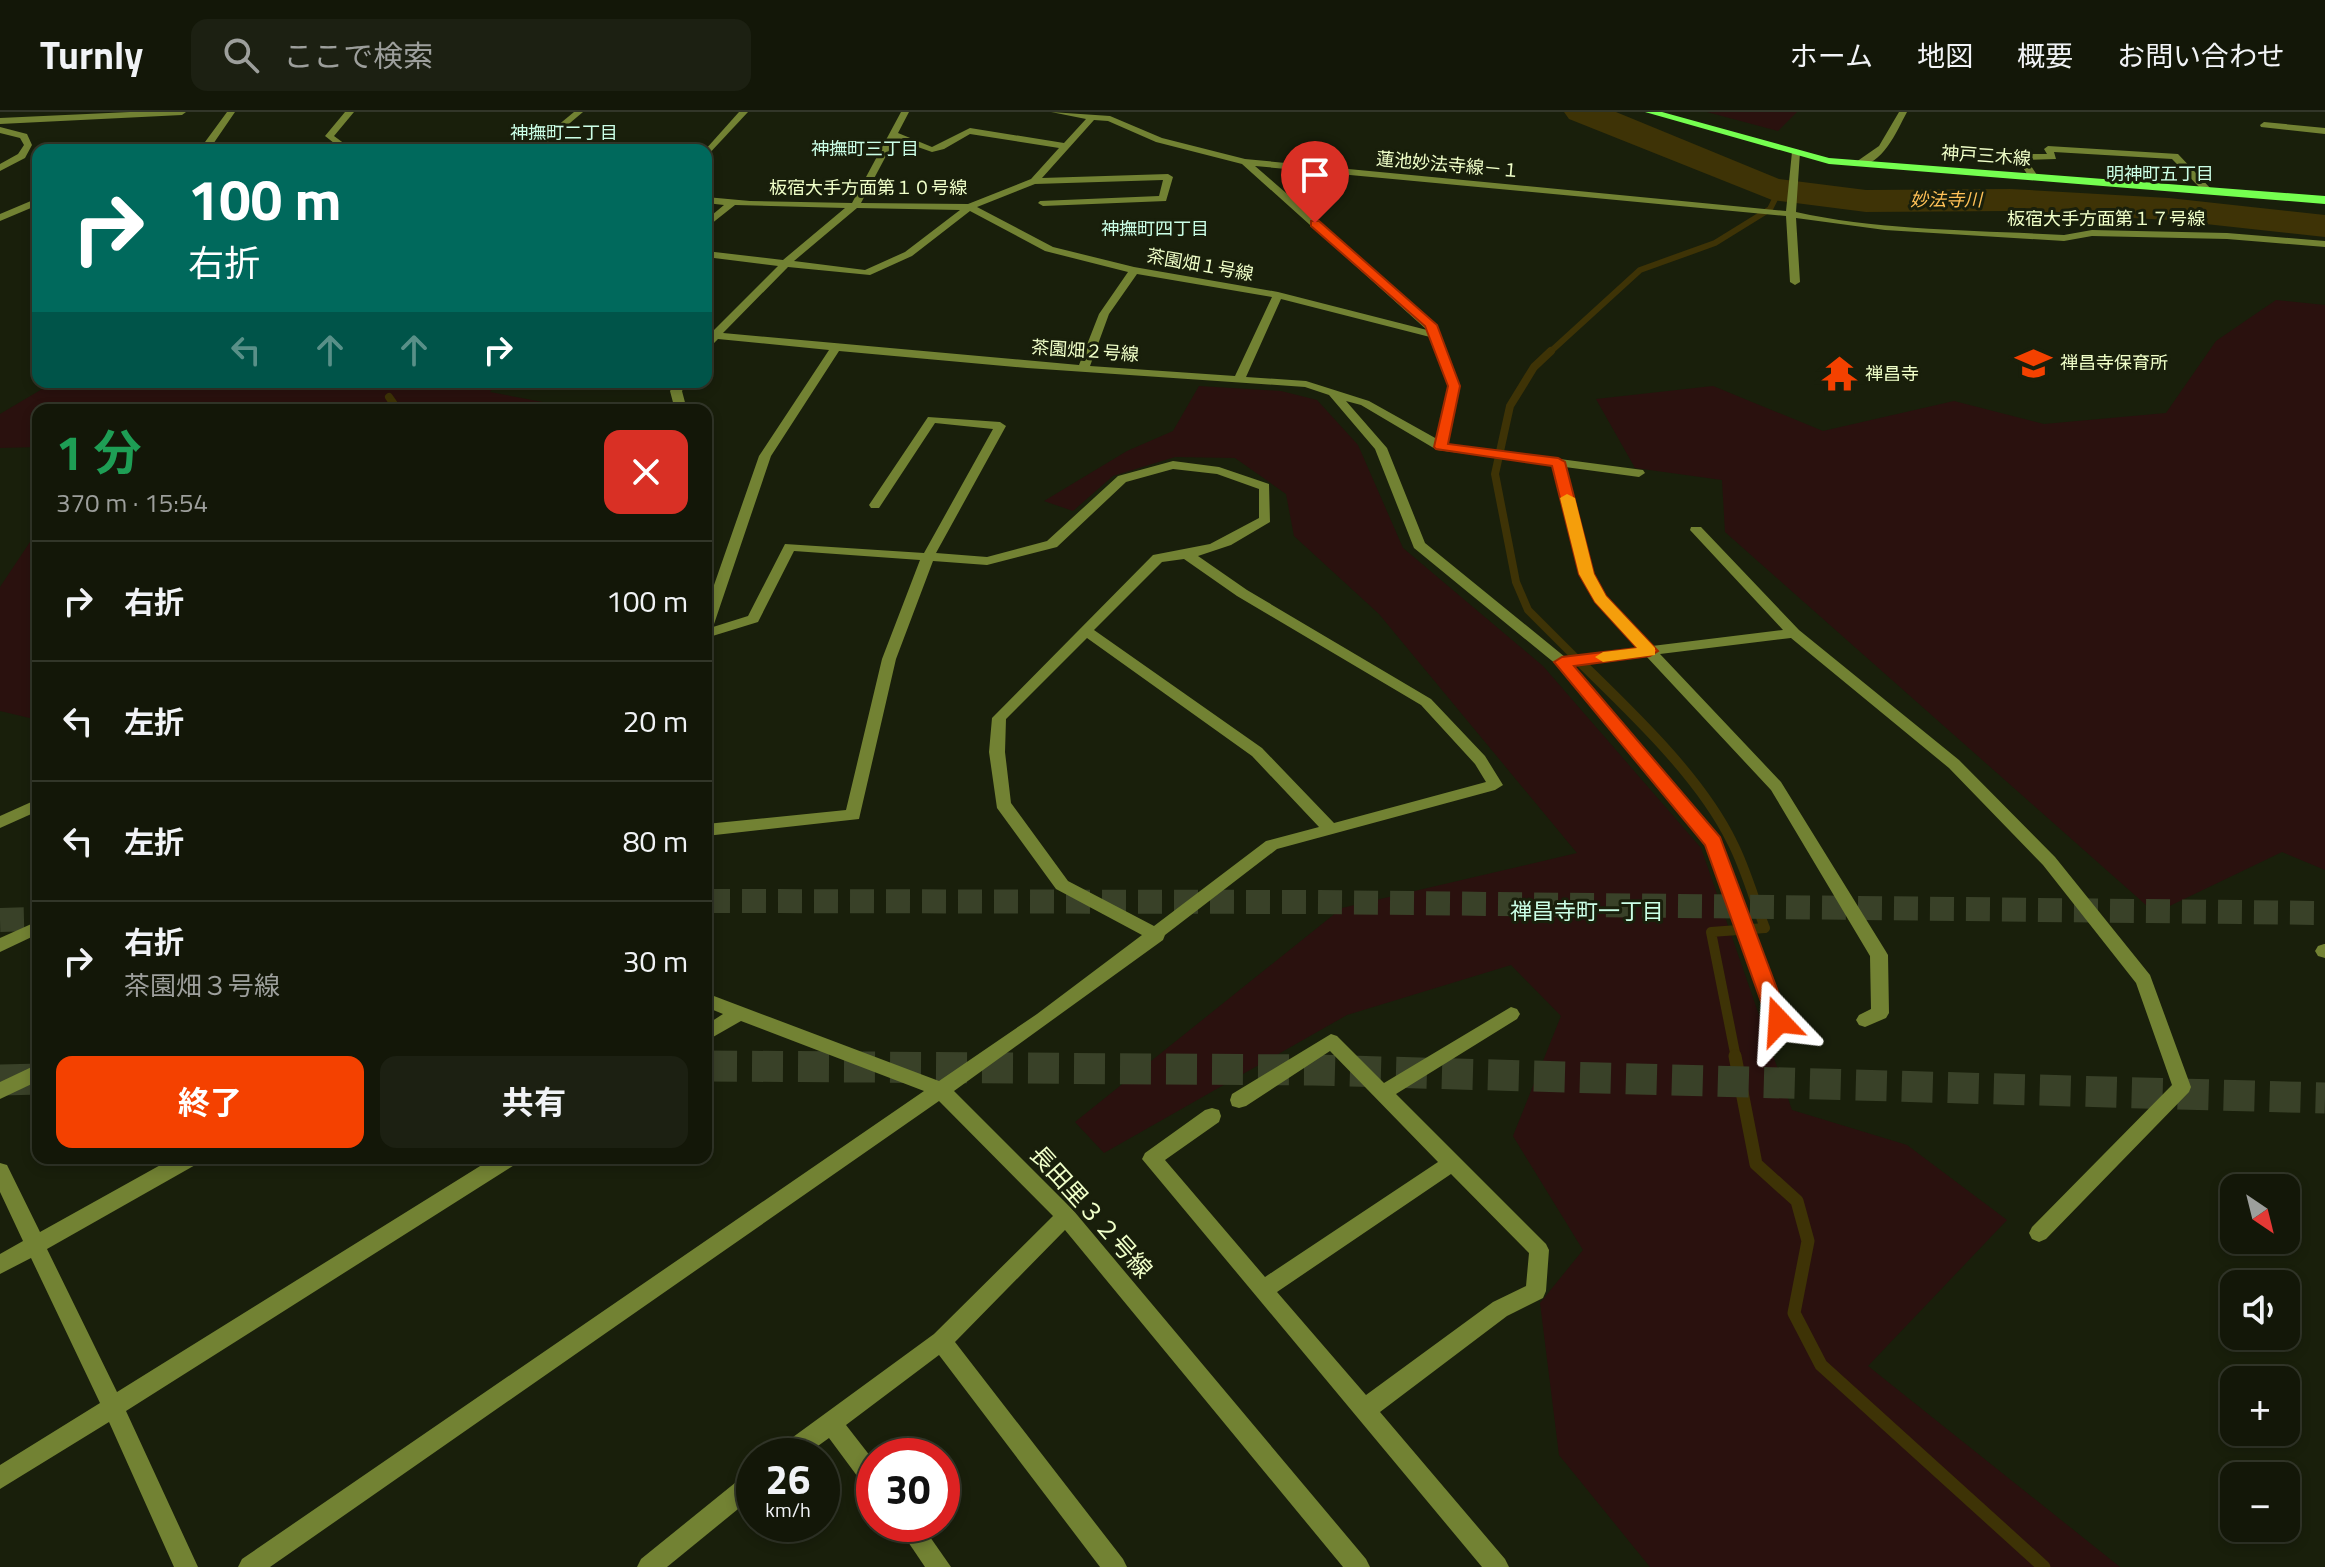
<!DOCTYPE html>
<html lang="ja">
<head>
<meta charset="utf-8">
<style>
	body { margin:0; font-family:"Titillium Web","Noto Sans JP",sans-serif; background:#1c2012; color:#f1f3f6; height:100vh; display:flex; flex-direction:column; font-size:30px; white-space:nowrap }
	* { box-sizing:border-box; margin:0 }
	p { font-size:26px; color:#9d9f9c }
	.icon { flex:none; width:44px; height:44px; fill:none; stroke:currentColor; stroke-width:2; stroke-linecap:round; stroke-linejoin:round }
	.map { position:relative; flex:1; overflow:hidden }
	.details { position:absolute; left:32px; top:292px; width:680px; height:760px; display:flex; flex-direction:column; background:#131708; border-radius:16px; box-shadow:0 4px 12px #0003,0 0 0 2px #323629 }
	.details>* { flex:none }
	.top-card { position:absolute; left:32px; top:32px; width:680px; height:244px; border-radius:16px; box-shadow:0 4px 12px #0003,0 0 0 2px #323629; background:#00695c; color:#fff; overflow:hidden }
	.needle { width:52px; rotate:145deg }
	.tools { position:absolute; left:2220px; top:1062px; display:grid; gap:16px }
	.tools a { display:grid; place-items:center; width:80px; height:80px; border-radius:16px; background:#131708; box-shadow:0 4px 12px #0003,0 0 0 2px #323629; font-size:40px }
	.speed { position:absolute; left:736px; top:1326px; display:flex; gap:16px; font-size:40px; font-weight:700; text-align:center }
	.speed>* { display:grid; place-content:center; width:104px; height:104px; border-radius:50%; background:#131708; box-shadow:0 4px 12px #0003,0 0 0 2px #323629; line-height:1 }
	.speed small { font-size:20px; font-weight:400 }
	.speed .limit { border:12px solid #d22; background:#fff; color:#111 }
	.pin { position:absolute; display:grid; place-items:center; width:68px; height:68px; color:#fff; margin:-82px -34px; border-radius:50% 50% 50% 0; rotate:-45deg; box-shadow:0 0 8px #0007 }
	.pin .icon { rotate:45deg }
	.me { position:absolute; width:88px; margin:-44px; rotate:340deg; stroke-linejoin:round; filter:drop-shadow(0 0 6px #0008) }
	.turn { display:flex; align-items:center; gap:28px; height:168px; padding:0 24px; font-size:36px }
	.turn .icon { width:104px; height:104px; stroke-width:2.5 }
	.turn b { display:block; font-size:56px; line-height:68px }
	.lanes { display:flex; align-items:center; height:76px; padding:0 24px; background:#0003; justify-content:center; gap:40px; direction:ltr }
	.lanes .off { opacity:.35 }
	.round { display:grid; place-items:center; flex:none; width:84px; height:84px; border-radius:16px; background:#1c2012 }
	.summary { display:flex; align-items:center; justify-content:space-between; height:136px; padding:0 24px }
	h1 { font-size:48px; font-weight:700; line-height:60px; color:#1e9e55 }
	.action { display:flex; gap:16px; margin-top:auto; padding:16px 24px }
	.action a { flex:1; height:92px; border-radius:16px; background:#f44100; color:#fff; font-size:32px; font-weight:700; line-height:92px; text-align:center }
	.action a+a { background:#1c2012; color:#f1f3f6 }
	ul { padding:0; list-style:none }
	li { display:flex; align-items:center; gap:24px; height:120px; padding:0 24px; border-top:2px solid #323629 }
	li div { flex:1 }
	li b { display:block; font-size:30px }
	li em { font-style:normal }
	header { display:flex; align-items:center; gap:48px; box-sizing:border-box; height:112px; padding:0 40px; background:#131708; border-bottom:2px solid #323629 }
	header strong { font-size:38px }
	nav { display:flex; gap:44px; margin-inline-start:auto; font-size:28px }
	.search { width:560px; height:72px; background:#1c2012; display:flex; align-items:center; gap:20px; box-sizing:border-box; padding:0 28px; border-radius:16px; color:#9d9f9c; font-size:30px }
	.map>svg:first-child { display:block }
	.green { fill:#2a110e }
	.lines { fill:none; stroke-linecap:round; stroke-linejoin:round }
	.stream-far3 { stroke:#3e3306; stroke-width:6 }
	.stream-far2 { stroke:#3e3306; stroke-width:8 }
	.stream-far1 { stroke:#3e3306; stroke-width:10 }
	.stream { stroke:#3e3306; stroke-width:13 }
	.river { fill:#3e3306; fill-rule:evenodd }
	.highway-tunnel-far1 { stroke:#394128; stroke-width:24; stroke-dasharray:24 12; stroke-linecap:butt }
	.highway-tunnel { stroke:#394128; stroke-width:31; stroke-dasharray:31 15; stroke-linecap:butt }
	.street { fill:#728233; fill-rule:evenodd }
	.primary { fill:#75ff50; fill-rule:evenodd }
	.route { fill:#f44100; stroke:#9f2a00; stroke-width:2 }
	.slow { fill:#f59e0b }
	.labels { text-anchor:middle; stroke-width:6; stroke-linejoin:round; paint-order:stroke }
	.far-neighbourhood-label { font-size:18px; fill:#cbffe7; stroke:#191f0b }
	.far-street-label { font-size:18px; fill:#f0ffc9; stroke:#191f0b }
	.far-water-label { font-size:18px; font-style:italic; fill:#ffc157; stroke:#191f0b }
	.far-poi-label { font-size:18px; fill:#f0ffc9; stroke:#191f0b; text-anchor:start }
	.neighbourhood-label { font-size:22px; fill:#cbffe7; stroke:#191f0b }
	.near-street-label { font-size:24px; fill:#f0ffc9; stroke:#191f0b }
</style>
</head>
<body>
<header>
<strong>Turnly</strong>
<div class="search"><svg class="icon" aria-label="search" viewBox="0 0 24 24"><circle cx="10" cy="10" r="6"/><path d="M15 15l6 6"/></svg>ここで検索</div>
<nav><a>ホーム</a><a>地図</a><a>概要</a><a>お問い合わせ</a></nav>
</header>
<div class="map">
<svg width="2325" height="1455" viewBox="0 0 2325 1455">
	<rect width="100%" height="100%" fill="#191f0b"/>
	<g class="green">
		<path d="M 1707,0 L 1797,0 L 1778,19 Z"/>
		<path d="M 2276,188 L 2325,193 L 2325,758 L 2282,740 L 2155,801 L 1725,420 L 1722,368 L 1635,356 L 1596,287 L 1713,274 L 1823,319 L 1954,289 L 2044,312 L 2166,301 L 2216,229 Z"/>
		<path d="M 54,270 L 499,270 L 490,280 L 585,298 L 38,298 L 38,335 L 0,336 L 0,302 Z"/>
		<path d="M 1199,274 L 1281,279 L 1317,288 L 1358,333 L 1403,436 L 1543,554 L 1701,736 L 1792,998 L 1907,1033 L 2007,1108 L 1868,1254 L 2120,1455 L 1650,1455 L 1559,1343 L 1540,1191 L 1583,1138 L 1513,1024 L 1561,904 L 1511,853 L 1347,903 L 1104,1041 L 1075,1010 L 1342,796 L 1577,741 L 1379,502 L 1294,424 L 1286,382 L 1235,346 L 1175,345 L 1113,364 L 1073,399 L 1044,389 L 1127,339 L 1173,319 Z"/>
		<path d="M 38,418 L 38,608 L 0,599 L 0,475 Z"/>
	</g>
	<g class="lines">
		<path class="stream-far3" d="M 1549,241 L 1640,158 L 1715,131 L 1770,97 L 1775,87 L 1772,77"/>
		<g class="stream-far2">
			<path d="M 1551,239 L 1534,255 L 1510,294 L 1495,362 L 1516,470 L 1528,498 L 1580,550"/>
			<path d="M 389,285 L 398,298"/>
		</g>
		<path class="stream-far1" d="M 1578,548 C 1630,599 1700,664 1732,730 C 1746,757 1754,788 1765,816 L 1711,820 L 1736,946"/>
		<path class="stream" d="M 1735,944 L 1756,1052 L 1797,1089 L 1808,1129 L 1794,1201 L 1821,1253 L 2044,1455"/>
		<path class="river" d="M 1564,0 L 1616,0 L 1779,67 L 1866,78 L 2010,77 L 2169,86 L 2325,103 L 2325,125 L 2169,108 L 2010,99 L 1866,100 L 1772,88 L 1569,7 Z"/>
		<g class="highway-tunnel-far1">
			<path d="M 706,789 L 1313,790 L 2325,801"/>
			<path d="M 0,808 L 38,807"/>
		</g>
		<g class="highway-tunnel">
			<path d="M 706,954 L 1313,958 L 2325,986"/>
			<path d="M 0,968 L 38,967"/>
		</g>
		<g class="street">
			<path d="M 130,0 L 186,0 L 182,3 L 0,12 L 0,6 Z"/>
			<path d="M 227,0 L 235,0 L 209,38 L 120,38 L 124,35 L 205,30 Z"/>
			<path d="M 345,0 L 354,0 L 334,24 L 353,38 L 343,38 L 325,24 Z"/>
			<path d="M 574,0 L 583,0 L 538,38 L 528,38 Z"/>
			<path d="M 739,0 L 748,0 L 706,45 L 705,38 Z"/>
			<path d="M 901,0 L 909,0 L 898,21 L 932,35 L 970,16 L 1064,31 L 1086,7 L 1051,0 L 1110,4 L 1162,26 L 1245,47 L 1786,99 L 1792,40 L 1796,37 L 1800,40 L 1796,100 C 1880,119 1978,118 2064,123 L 2092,118 L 2227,121 L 2325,129 L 2325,135 L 2227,127 L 2092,124 L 2064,129 L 1885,118 L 1796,106 L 1800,170 L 1795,173 L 1790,170 L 1786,104 L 1255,54 L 1435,211 L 1460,274 L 1448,332 L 1643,358 L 1645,361 L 1639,365 L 1565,355 L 1594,462 L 1606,485 L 1652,534 L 1783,518 L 1690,418 L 1691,415 L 1701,415 L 1799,518 L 1959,648 L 2055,745 L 2150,863 L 2191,975 L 2189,980 L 2046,1127 L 2039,1130 L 2032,1127 L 2029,1121 L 2032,1115 L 2172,973 L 2136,871 L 2043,753 L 1949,656 L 1791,526 L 1660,542 L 1781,670 L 1885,838 L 1888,843 L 1889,901 L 1886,906 L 1865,915 L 1859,913 L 1856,908 L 1859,903 L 1871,897 L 1870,844 L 1771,678 L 1646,544 L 1572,553 L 1719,726 L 1788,909 L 1785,914 L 1779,916 L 1773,914 L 1770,909 L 1706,732 L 1557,553 L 1414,436 L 1375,337 L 1329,283 L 1305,275 L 1027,256 L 839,239 L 771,344 L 713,515 L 748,504 L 785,432 L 924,441 L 993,317 L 935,311 L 879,396 L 871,396 L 869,393 L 928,305 L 1000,310 L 1006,314 L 936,441 L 987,445 L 1047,429 L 1118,364 L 1173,349 L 1219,355 L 1269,372 L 1270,410 L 1231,433 L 1198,444 L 1247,478 L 1431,587 L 1485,644 L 1503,673 L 1495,678 L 1277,737 L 1165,823 L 1163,828 L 954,979 L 1073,1098 L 1366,1447 L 1370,1455 L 1343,1455 L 1065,1118 L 955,1230 L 1123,1447 L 1127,1455 L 1100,1455 L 939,1243 L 846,1313 L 874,1349 L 874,1379 L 866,1376 L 829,1326 L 804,1344 L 775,1344 L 778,1336 L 934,1222 L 1053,1104 L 939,989 L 270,1455 L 238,1455 L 242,1447 L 924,979 L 741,909 L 706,929 L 706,913 L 723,902 L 706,895 L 706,881 L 939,969 L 1037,902 L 1142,823 L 1056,777 L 997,696 L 989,640 L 992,606 L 1153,443 L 1210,432 L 1259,406 L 1259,377 L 1217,362 L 1173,357 L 1126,370 L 1057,435 L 987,453 L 933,449 L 896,547 L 859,707 L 706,724 L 706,712 L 846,698 L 882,547 L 920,448 L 794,439 L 758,510 L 706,526 L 706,496 L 759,344 L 829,238 L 718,227 L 713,232 L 706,233 L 706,220 L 712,220 L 778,154 L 706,145 L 706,139 L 783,148 L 845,96 L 735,93 L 706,116 L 706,108 L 724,93 L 706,91 L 706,85 L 750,89 L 852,91 ZM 1094,8 L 1108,9 L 1156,30 L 1242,52 L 1427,218 L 1278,180 L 1134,155 L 1053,135 L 977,95 L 1035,72 L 1163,68 L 1159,84 L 1040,89 L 1038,91 L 1043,94 L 1166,89 L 1173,65 L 1168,62 L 1042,66 ZM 970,22 L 1059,36 L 1031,67 L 968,92 L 861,91 L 895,27 L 932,40 L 944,37 ZM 857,96 L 960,98 L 905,140 L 865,158 L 794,149 ZM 970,99 L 1045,139 L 1128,160 L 1099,202 L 1079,253 L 723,221 L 788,155 L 870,163 L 912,144 ZM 1137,162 L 1272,185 L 1235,264 L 1090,254 L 1109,202 ZM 1281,187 L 1430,225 L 1448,274 L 1437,327 L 1369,289 L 1306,269 L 1246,265 ZM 1346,289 L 1361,293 L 1437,338 L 1553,353 L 1580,462 L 1595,490 L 1638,536 L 1565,545 L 1425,431 L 1387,336 ZM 1184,447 L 1237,484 L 1421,593 L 1475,652 L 1486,670 L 1334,711 L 1262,636 L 1094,518 L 1162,450 ZM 1087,526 L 1252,644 L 1319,715 L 1266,729 L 1154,814 L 1068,769 L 1011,691 L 1005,640 L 1006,607 Z"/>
			<path d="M 1899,0 L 1907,0 C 1896,20 1883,54 1856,54 L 1856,50 L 1879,34 Z"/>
			<path d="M 2264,10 L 2325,16 L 2325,22 L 2261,15 L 2260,13 Z"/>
			<path d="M 0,15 L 27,22 L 32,33 L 25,46 L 0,59 L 0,52 L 18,42 L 24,33 L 20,26 L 0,21 Z"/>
			<path d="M 2048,34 L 2178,42 L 2212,78 L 2204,80 L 2172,47 L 2054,40 L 2056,47 L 2027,48 L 2039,66 L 2031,68 L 2016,45 L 2021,42 L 2047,42 L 2044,37 Z"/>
			<path d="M 38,86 L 38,93 L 0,109 L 0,102 Z"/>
			<path d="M 676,270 L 688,270 L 682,279 L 687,298 L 675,298 L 670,279 Z"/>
			<path d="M 38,687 L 38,699 L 0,716 L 0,704 Z"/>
			<path d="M 38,809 L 38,822 L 0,840 L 0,826 Z"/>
			<path d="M 2324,832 L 2325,832 L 2325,846 L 2318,844 L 2315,839 L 2318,834 Z"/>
			<path d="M 1511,895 L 1517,897 L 1520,902 L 1517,907 L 1396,982 L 1546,1132 L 1549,1138 L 1546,1179 L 1543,1186 L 1507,1204 L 1380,1300 L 1505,1447 L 1509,1455 L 1482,1455 L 1142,1047 L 1145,1041 L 1205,998 L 1212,996 L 1219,998 L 1221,1004 L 1219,1010 L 1165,1048 L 1265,1165 L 1438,1050 L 1330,939 L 1246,994 L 1239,996 L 1232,994 L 1230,988 L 1232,982 L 1331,922 L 1337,924 L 1384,971 ZM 1451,1062 L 1529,1141 L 1526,1174 L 1493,1190 L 1366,1283 L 1277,1180 Z"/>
			<path d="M 38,952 L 38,969 L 0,987 L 0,970 Z"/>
			<path d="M 173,1046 L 200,1046 L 197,1052 L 47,1137 L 117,1280 L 493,1046 L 519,1046 L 516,1052 L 126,1299 L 198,1455 L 174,1455 L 109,1310 L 0,1377 L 0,1353 L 100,1291 L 31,1146 L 0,1162 L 0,1142 L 23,1129 L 0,1080 L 0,1051 L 7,1053 L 40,1120 Z"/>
			<path d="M 754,1359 L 754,1384 L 667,1455 L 637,1455 L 641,1447 L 746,1362 Z"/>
			<path d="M 896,1412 L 921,1412 L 951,1455 L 925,1455 Z"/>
		</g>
		<path class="primary" d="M 1645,0 L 1662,0 L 1829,46 L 2325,84 L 2325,92 L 1829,52 Z"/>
	</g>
	<path class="route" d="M 1311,109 L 1319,109 L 1437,213 L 1460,274 L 1448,332 L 1558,346 L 1565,350 L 1594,462 L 1606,484 L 1658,539 L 1650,544 L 1574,554 L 1720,725 L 1789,909 L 1786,915 L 1771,915 L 1768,909 L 1705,733 L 1554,550 L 1562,545 L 1637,536 L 1595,490 L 1579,462 L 1552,354 L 1436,337 L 1434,335 L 1448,274 L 1425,214 L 1311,114 Z"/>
	<path class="slow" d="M 1567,382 L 1575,386 L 1594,462 L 1606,484 L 1655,536 L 1655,543 L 1603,550 L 1595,545 L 1603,540 L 1637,536 L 1595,490 L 1579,462 L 1560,386 Z"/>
	<defs>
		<symbol id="school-bare" viewBox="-9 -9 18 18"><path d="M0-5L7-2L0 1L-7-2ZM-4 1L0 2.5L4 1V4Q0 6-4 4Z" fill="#f44100" stroke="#191f0b" stroke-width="2.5" paint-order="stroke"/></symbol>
		<symbol id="temple-bare" viewBox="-9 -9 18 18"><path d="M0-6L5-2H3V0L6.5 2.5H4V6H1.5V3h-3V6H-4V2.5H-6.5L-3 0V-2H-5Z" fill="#f44100" stroke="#191f0b" stroke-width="2.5" paint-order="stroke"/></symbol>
	</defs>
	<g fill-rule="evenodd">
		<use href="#school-bare" x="2008" y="226" width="51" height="51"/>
		<use href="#temple-bare" x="1814" y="236" width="51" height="51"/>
	</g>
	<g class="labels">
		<g class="far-neighbourhood-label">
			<text x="564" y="27">神撫町二丁目</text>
			<text x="865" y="43">神撫町三丁目</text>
			<text x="2160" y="68">明神町五丁目</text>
			<text x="1155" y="123">神撫町四丁目</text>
		</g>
		<g class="far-street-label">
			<text transform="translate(1986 44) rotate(4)" y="6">神戸三木線</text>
			<text transform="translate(1448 53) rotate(5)" y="6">蓮池妙法寺線－１</text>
			<text x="868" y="82">板宿大手方面第１０号線</text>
			<text x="2106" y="113">板宿大手方面第１７号線</text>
			<text transform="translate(1200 153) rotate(10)" y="6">茶園畑１号線</text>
			<text transform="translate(1085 239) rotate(4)" y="6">茶園畑２号線</text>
		</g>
		<g class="far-water-label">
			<text x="1946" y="94">妙法寺川</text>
		</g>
		<g class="far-poi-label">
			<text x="2060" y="257">禅昌寺保育所</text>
			<text x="1865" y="268">禅昌寺</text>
		</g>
		<g class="neighbourhood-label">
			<text x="1587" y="807">禅昌寺町一丁目</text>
		</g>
		<g class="near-street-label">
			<text transform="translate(1091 1100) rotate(48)" y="8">長田里３２号線</text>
		</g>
	</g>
</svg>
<div class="tools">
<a><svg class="needle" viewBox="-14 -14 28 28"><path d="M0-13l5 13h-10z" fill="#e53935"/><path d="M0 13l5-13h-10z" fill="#9d9f9c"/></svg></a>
<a><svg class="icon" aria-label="sound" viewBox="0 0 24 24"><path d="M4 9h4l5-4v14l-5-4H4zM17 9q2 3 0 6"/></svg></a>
<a>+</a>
<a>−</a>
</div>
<div class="speed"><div>26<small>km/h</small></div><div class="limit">30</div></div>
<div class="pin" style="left:1315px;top:111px;background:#d93025"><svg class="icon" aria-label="arrive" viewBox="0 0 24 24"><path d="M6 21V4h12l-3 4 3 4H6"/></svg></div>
<svg class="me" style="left:1779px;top:909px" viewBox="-20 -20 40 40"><path d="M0-17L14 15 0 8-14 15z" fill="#f44100" stroke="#fff" stroke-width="4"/></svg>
<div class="top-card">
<div class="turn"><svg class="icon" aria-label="right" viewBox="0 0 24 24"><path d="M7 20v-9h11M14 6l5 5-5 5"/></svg><div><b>100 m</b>右折</div></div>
<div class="lanes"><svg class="icon off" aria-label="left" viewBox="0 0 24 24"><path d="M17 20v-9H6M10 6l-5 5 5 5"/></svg><svg class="icon off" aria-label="ahead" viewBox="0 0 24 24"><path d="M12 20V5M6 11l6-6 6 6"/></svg><svg class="icon off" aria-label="ahead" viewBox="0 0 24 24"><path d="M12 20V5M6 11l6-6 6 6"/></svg><svg class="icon" aria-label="right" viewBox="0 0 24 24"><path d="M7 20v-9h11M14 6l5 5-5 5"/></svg></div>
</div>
<section class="details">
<div class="summary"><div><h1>1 分</h1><p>370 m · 15:54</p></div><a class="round" style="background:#d93025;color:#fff"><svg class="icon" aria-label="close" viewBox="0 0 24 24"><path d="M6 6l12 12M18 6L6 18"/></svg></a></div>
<ul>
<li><svg class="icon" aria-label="right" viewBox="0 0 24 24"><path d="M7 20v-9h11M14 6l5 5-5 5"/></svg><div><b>右折</b></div><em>100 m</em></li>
<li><svg class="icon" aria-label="left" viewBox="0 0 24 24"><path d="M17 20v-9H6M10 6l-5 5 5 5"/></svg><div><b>左折</b></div><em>20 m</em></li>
<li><svg class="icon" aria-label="left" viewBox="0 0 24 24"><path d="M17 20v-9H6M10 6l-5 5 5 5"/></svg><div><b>左折</b></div><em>80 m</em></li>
<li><svg class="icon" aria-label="right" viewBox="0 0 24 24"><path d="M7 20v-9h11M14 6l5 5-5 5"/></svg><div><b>右折</b><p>茶園畑３号線</p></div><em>30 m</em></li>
</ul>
<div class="action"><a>終了</a><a>共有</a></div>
</section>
</div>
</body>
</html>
